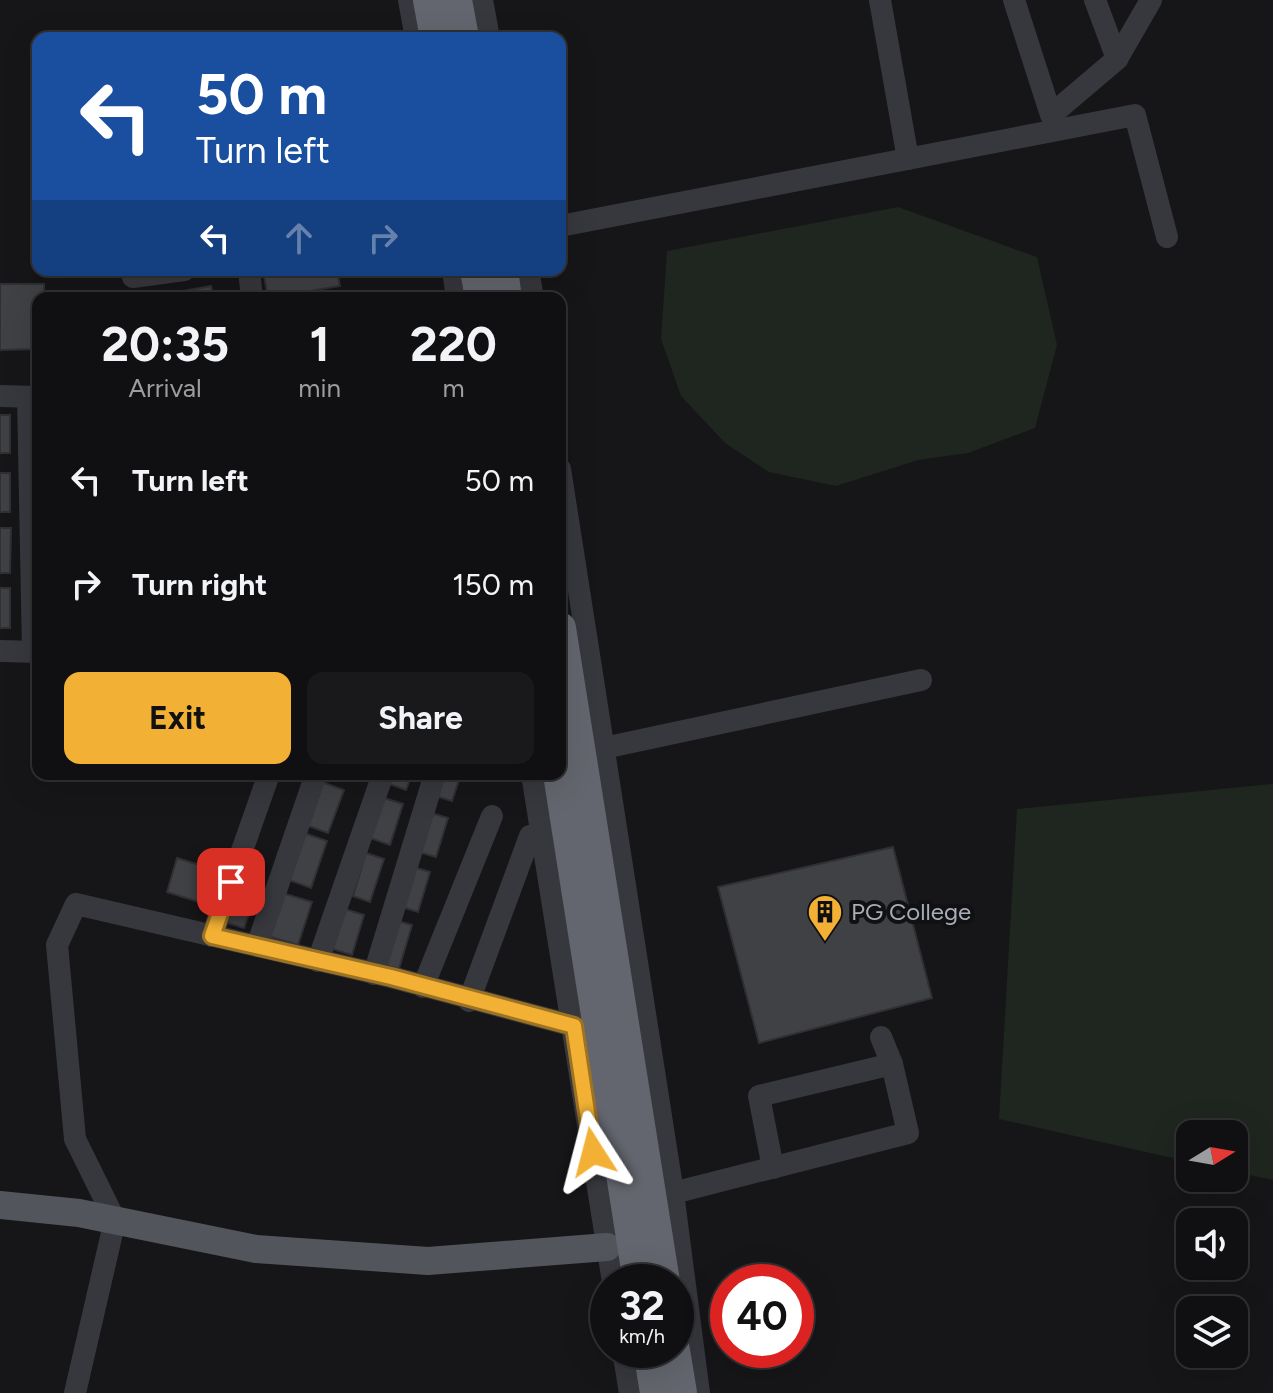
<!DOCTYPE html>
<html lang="en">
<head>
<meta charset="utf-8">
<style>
	body { margin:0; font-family:Figtree,sans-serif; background:#19191b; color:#f1f3f6; height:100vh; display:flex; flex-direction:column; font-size:30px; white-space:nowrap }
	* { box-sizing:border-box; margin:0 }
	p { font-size:26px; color:#9c9d9f }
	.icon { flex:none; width:44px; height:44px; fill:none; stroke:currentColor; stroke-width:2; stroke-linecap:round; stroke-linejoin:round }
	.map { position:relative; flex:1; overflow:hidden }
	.drawer { position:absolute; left:32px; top:292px; width:534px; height:488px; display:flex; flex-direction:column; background:#101012; border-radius:16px; box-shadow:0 8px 32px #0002,0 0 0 2px #303032 }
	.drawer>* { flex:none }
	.banner { position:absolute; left:32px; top:32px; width:534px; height:244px; border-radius:16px; box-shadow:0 8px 32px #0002,0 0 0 2px #303032; background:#1a4fa0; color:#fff; overflow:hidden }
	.needle { width:52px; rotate:79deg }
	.controls { position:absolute; left:1176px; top:1120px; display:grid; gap:16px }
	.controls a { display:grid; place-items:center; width:72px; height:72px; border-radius:16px; background:#101012; box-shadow:0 8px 32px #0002,0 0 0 2px #303032; font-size:40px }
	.speed { position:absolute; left:590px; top:1264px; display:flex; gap:16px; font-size:40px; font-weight:700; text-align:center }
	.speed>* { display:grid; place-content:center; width:104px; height:104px; border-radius:50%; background:#101012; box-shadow:0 8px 32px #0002,0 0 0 2px #303032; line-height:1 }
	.speed small { font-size:20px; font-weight:400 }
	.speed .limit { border:12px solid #d22; background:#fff; color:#111 }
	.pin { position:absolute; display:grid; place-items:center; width:68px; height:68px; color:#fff; margin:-34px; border-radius:16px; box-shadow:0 4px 12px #0006 }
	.me { position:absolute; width:88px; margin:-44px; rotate:351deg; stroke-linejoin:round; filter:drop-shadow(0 0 6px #0008) }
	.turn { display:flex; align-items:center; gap:28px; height:168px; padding:0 32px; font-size:36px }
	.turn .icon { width:104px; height:104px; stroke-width:2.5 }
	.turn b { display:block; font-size:56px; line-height:68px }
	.lanes { display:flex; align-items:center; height:76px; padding:0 32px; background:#0003; justify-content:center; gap:40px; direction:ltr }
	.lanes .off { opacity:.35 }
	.eta { display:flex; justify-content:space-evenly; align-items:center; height:136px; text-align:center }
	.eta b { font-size:48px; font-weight:700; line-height:56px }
	.cta { display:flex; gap:16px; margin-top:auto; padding:16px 32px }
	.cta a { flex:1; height:92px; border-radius:16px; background:#f2b134; color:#111; font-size:32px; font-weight:700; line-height:92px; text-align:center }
	.cta a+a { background:#19191b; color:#f1f3f6 }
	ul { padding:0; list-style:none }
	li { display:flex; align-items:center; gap:24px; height:104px; padding:0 32px }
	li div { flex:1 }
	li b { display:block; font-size:30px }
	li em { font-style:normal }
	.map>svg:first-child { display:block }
	.green { fill:#1e261f }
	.building { fill:#404145; stroke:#303034; stroke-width:2 }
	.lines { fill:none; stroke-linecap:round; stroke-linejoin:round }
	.minor { stroke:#37383d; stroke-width:22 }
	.major { stroke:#53555c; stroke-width:28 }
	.highway { stroke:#63666e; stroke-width:32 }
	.route-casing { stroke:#9d7322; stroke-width:20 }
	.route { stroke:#f2b134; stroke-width:14 }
	.labels { text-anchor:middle; stroke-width:8; stroke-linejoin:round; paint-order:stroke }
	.poi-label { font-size:24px; fill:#a8adb8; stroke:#111113; text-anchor:start }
</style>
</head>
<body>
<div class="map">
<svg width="1273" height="1393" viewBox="0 0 1273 1393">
	<rect width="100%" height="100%" fill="#161618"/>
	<g class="green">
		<path d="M 898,207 L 1037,257 L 1057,345 L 1035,428 L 968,453 L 918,460 L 836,486 L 769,472 L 725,443 L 681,396 L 661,339 L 667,251 Z"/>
		<path d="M 1273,784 L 1273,1180 L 1234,1172 L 1234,1134 L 1190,1134 L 1190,1162 L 999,1119 L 1017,809 Z"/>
	</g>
	<g class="building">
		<path d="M 263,270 L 337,270 L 340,286 L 268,298 Z"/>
		<path d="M 0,284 L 44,284 L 44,298 L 38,298 L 38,349 L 0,350 Z"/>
		<path d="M 211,286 L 214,298 L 146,298 Z"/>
		<rect x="0" y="415" width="10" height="38"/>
		<rect x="0" y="473" width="10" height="39"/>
		<path d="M 0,528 L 11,528 L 10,573 L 0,573 Z"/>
		<rect x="0" y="588" width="10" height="40"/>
		<path d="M 393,774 L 412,774 L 406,790 L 389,784 Z"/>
		<path d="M 439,774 L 461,774 L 452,801 L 432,795 Z"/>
		<path d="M 319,781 L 344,790 L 328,833 L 303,824 Z"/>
		<path d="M 384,798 L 403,804 L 390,845 L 370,838 Z"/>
		<path d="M 428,812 L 448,818 L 436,857 L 415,851 Z"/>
		<path d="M 301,832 L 327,841 L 311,888 L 286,879 Z"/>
		<path d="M 893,847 L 932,998 L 759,1043 L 718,887 Z"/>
		<path d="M 366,853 L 384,859 L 370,902 L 353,896 Z"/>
		<path d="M 177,858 L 209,868 L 199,902 L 167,892 Z"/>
		<path d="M 410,866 L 430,872 L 418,912 L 399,906 Z"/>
		<path d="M 238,881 L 258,889 L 244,928 L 224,922 Z"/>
		<path d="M 282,893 L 312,902 L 298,945 L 268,936 Z"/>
		<path d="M 345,909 L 364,915 L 352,955 L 333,949 Z"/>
		<path d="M 394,920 L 412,925 L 398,972 L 380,967 Z"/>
	</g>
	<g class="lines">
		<g class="minor">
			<path d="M 409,0 L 416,38"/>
			<path d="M 482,0 L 489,38"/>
			<path d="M 880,0 L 908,159"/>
			<path d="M 1014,0 L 1051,115 L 1117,59 L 1095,0"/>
			<path d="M 1117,59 L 1151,0"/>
			<path d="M 560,226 L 1135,115 L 1167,237"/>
			<path d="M 249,270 L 252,298"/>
			<path d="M 453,270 L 457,298"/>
			<path d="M 528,270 L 533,298"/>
			<path d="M 133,277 L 184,270"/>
			<path d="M 0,396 L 38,397"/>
			<path d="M 28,397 L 33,651"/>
			<path d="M 560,469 L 673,1193 L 699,1393"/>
			<path d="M 0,651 L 38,652"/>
			<path d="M 590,751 L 921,680"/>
			<path d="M 532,774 L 613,1282"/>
			<path d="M 212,936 L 269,774"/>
			<path d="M 257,946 L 316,774"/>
			<path d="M 318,961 L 383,774"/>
			<path d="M 374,974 L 435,774"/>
			<path d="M 423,987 L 492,816"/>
			<path d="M 469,1001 L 530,836 L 542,833"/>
			<path d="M 773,1168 L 759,1096 L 892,1064"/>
			<path d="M 673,1193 L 908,1133 L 892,1064 L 881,1037"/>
			<path d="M 623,1350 L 630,1393"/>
			<path d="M 75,1393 L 115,1220 L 75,1139 L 57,945 L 76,904 L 391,977 L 574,1026"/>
		</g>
		<path class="major" d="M 0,1205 L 79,1213 L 256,1249 L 428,1261 L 607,1247"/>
		<g class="highway">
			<path d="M 429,0 L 436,38"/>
			<path d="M 456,0 L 463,38"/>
			<path d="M 476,270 L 481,298"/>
			<path d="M 502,270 L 506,298"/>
			<path d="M 560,628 L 664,1282"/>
			<path d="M 559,774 L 639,1282"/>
			<path d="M 649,1350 L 656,1393"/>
			<path d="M 674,1350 L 681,1393"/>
		</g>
	</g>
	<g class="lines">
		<defs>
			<path id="route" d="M 231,882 L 212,936 L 391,977 L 574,1026 L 593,1152"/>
		</defs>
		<use href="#route" class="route-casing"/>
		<use href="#route" class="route"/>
	</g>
	<defs>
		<symbol id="building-pin" viewBox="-11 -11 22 30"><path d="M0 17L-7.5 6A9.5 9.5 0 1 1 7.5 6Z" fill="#f2b134" stroke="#111113"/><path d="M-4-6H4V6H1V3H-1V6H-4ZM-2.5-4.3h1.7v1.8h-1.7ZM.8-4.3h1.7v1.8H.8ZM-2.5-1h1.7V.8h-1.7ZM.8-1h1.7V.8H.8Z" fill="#111"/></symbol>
	</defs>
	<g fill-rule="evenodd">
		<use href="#building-pin" x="805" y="892" width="40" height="54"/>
	</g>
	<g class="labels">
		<g class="poi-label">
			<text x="851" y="920">PG College</text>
		</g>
	</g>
</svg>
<div class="controls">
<a><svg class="needle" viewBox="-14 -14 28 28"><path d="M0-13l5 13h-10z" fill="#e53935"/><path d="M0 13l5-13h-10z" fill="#9c9d9f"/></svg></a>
<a><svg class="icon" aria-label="sound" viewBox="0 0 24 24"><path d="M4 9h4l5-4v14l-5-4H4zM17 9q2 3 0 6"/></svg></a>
<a><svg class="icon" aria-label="layers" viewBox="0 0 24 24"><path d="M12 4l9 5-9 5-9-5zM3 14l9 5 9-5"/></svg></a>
</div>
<div class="speed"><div>32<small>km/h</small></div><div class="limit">40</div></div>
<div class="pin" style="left:231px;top:882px;background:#d93025"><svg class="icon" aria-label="arrive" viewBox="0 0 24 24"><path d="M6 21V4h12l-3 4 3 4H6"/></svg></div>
<svg class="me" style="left:593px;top:1152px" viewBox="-20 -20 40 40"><path d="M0-17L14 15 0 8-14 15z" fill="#f2b134" stroke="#fff" stroke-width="4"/></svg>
<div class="banner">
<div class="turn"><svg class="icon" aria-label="left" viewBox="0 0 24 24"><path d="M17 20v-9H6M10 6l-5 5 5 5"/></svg><div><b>50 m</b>Turn left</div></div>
<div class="lanes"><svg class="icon" aria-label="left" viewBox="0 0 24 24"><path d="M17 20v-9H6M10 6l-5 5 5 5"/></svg><svg class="icon off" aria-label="ahead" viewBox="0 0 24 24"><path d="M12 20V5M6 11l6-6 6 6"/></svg><svg class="icon off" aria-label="right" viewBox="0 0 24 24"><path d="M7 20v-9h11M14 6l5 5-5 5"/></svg></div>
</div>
<section class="drawer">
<div class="eta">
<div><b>20:35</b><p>Arrival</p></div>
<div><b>1</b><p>min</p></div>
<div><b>220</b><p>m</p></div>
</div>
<ul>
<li><svg class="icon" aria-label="left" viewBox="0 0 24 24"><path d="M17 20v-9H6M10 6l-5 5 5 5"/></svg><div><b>Turn left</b></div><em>50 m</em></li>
<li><svg class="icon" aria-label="right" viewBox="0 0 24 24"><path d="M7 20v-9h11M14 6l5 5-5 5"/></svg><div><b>Turn right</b></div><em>150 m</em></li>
</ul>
<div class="cta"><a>Exit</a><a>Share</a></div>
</section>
</div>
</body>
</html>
